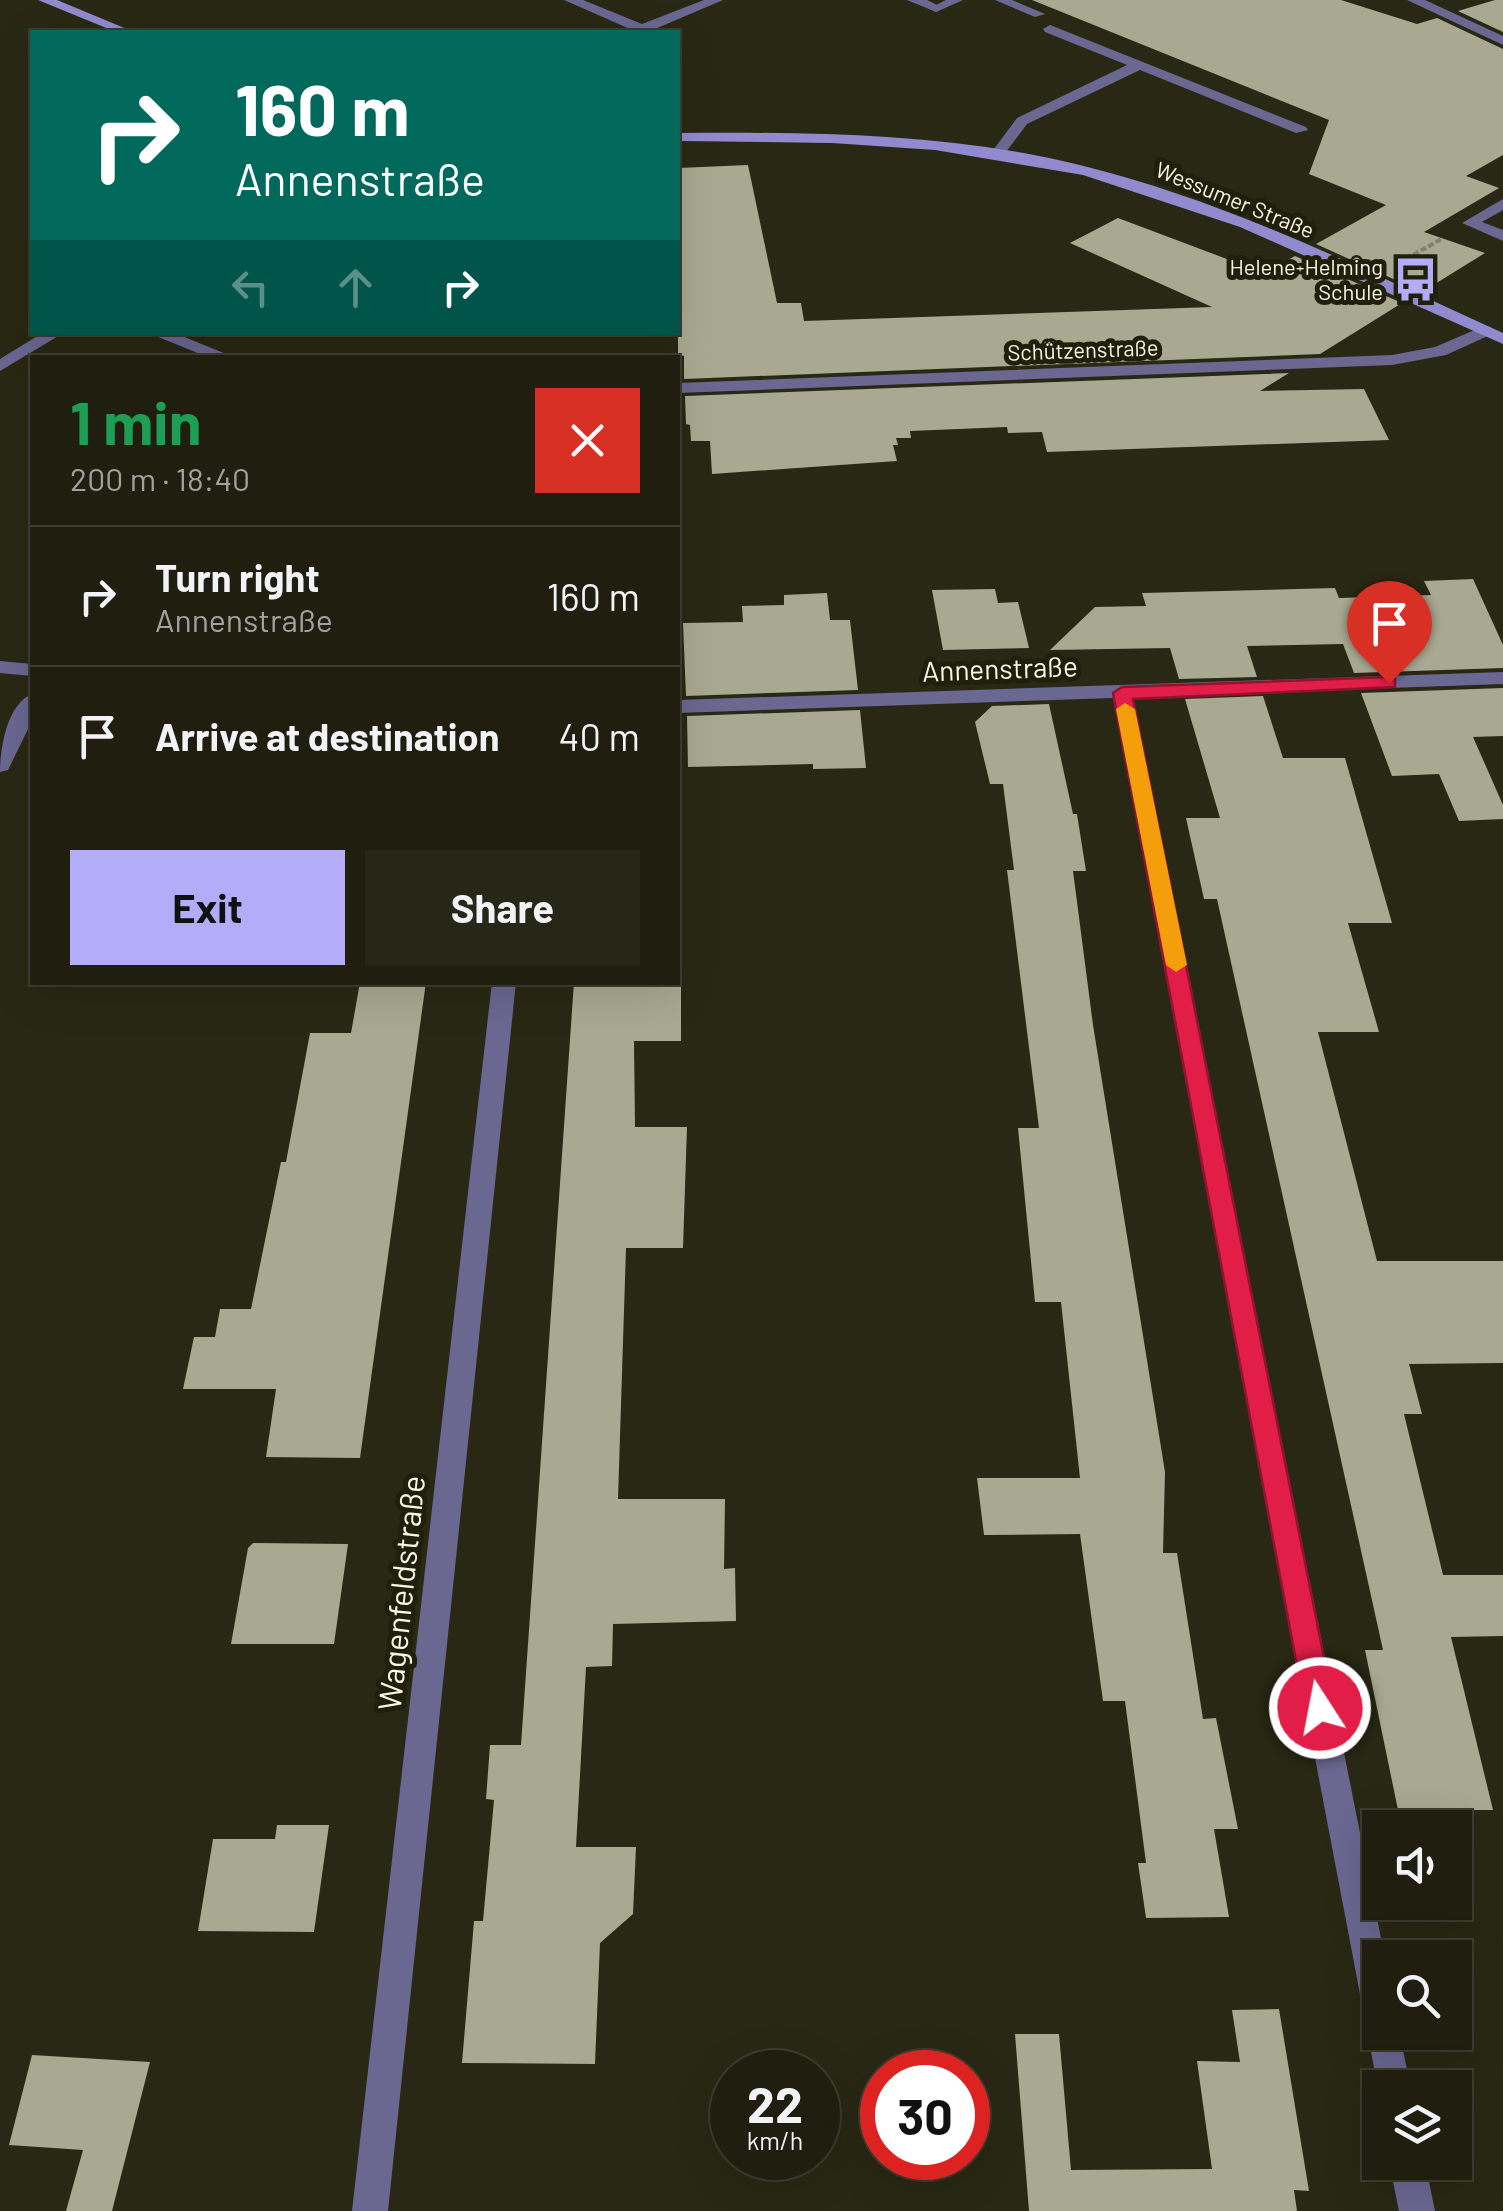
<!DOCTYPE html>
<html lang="en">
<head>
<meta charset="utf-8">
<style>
	body { margin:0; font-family:Barlow,sans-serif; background:#272718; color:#f1f3f6; height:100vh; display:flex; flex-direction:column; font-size:38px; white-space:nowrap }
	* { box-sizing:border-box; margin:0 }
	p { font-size:32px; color:#a1a29e }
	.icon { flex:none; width:55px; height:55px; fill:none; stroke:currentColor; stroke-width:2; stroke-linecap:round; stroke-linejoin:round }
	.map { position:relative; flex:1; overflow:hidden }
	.sheet { position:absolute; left:30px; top:355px; width:650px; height:630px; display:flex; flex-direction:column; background:#1f1e0f; border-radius:0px; box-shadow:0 10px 40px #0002,0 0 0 2px #3c3c2f }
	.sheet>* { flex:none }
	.top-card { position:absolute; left:30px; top:30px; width:650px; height:305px; border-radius:0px; box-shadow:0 10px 40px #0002,0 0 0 2px #3c3c2f; background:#00695c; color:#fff; overflow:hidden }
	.controls { position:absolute; left:1362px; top:1810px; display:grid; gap:20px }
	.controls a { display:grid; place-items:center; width:110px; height:110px; border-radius:0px; background:#1f1e0f; box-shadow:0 10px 40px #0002,0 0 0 2px #3c3c2f; font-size:50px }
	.speed { position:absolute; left:710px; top:2050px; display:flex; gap:20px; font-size:50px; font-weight:700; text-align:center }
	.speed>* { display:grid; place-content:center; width:130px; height:130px; border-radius:50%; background:#1f1e0f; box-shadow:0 10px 40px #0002,0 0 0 2px #3c3c2f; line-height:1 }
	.speed small { font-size:25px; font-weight:400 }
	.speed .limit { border:15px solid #d22; background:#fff; color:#111 }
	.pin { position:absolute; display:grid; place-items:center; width:85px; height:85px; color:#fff; margin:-102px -42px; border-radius:50% 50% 50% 0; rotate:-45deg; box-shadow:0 0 10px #0007 }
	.pin .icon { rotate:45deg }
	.me { position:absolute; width:110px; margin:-55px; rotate:349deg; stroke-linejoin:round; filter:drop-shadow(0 0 8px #0008) }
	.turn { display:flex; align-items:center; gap:35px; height:210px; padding:0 40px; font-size:45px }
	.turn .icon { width:130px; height:130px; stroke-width:2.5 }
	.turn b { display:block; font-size:70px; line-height:85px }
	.lanes { display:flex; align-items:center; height:95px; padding:0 40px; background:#0003; justify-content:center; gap:50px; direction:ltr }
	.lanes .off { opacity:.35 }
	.round { display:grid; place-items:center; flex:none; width:105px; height:105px; border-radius:0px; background:#272718 }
	.head { display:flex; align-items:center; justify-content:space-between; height:170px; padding:0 40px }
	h1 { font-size:60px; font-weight:700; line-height:75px; color:#1e9e55 }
	.cta { display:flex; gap:20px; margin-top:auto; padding:20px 40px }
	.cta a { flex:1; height:115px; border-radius:0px; background:#b3adf9; color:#111; font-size:40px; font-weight:700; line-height:115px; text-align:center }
	.cta a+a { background:#272718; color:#f1f3f6 }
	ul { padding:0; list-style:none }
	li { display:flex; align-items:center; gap:30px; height:140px; padding:0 40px; border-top:2px solid #3c3c2f }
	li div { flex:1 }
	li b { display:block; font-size:38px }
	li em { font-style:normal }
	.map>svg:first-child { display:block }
	.building { fill:#a9a890 }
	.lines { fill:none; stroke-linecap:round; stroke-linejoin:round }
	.path { stroke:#818170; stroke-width:4; stroke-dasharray:6 2.5; stroke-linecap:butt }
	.lane { fill:#6a6791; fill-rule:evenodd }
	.street { fill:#6a6791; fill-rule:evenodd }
	.secondary { fill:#918ace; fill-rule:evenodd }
	.route { fill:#e11d48; stroke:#92132f; stroke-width:2.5 }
	.slow { fill:#f59e0b }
	.labels { text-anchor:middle; stroke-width:10; stroke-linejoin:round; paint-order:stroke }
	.far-street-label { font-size:22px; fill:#f6f6e9; stroke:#1f1f0a }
	.far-poi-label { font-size:22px; fill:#f6f6e9; stroke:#1f1f0a; text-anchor:end }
	.street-label { font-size:28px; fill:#f6f6e9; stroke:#1f1f0a }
	.near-street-label { font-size:32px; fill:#f6f6e9; stroke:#1f1f0a }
</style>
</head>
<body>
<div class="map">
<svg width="1503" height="2211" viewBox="0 0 1503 2211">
	<rect width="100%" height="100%" fill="#292814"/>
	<g class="building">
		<path d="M 1032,0 L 1341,0 L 1417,24 L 1437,18 L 1503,49 L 1503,155 L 1466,176 L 1499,188 L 1424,232 L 1485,253 L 1422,292 L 1316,244 L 1386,205 L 1309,174 L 1329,120 Z"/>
		<path d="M 1495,0 L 1503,0 L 1503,32 L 1458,11 Z"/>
		<path d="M 748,165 L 777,303 L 801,303 L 804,321 L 1212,307 L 1070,243 L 1118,218 L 1264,273 L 1295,256 L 1402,303 L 1320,354 L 684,379 L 684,356 L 678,355 L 678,168 Z"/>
		<path d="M 1289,373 L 1260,391 L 1364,389 L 1389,440 L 1047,452 L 1042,432 L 1008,433 L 1007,427 L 910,431 L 911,438 L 896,438 L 898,445 L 893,445 L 897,461 L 712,474 L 710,441 L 691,441 L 690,425 L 686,424 L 685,396 Z"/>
		<path d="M 1473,579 L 1503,645 L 1503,668 L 1354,673 L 1343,644 L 1247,646 L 1257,677 L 1179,679 L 1170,648 L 1050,650 L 1095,607 L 1146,606 L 1142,593 L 1335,588 L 1339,598 L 1431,595 L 1424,581 Z"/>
		<path d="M 995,589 L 998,603 L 1018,602 L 1029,648 L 943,650 L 932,590 Z"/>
		<path d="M 827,593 L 830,620 L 850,620 L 858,690 L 686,696 L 683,623 L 743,622 L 742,606 L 784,605 L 784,595 Z"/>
		<path d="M 1503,688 L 1503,736 L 1473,737 L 1503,805 L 1503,819 L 1459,821 L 1439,774 L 1392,776 L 1361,693 Z"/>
		<path d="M 1263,696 L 1283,758 L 1345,758 L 1392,923 L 1348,923 L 1379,1032 L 1318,1032 L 1377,1261 L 1503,1261 L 1503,1363 L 1409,1364 L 1422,1414 L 1404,1414 L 1443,1575 L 1503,1575 L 1503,1636 L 1451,1637 L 1493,1810 L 1398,1810 L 1365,1650 L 1383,1650 L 1217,899 L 1204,899 L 1186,818 L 1220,818 L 1185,699 Z"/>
		<path d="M 1049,704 L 1073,814 L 1077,814 L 1086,871 L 1073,871 L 1093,1025 L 1165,1472 L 1163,1553 L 1177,1553 L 1203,1719 L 1216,1718 L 1238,1829 L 1214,1829 L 1229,1917 L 1146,1918 L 1138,1863 L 1146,1863 L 1125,1701 L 1103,1701 L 1080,1534 L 984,1535 L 977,1478 L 1080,1478 L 1061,1302 L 1035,1302 L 1018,1128 L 1039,1128 L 1007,870 L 1014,870 L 1003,784 L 990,784 L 975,722 L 992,706 Z"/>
		<path d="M 860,710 L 866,768 L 813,769 L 813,764 L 688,767 L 687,716 Z"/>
		<path d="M 360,982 L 426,982 L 360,1458 L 266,1457 L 276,1389 L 183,1389 L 194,1337 L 215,1337 L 220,1309 L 251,1309 L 281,1162 L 286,1162 L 310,1033 L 351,1033 Z"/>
		<path d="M 574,982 L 681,982 L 681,1041 L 634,1041 L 635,1127 L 687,1127 L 683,1248 L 626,1248 L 618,1499 L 725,1499 L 724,1569 L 735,1568 L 736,1621 L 613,1624 L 612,1666 L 586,1667 L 576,1847 L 636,1847 L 633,1914 L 600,1943 L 595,2064 L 462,2063 L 474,1921 L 483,1921 L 494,1800 L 486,1799 L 490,1745 L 521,1745 Z"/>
		<path d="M 253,1543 L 348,1544 L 334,1644 L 231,1644 L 248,1548 Z"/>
		<path d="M 277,1825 L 329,1825 L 314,1932 L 198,1931 L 213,1839 L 275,1839 Z"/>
		<path d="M 1279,2009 L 1309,2191 L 1294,2190 L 1297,2211 L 1029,2211 L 1015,2034 L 1059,2034 L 1071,2170 L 1212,2169 L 1197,2061 L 1240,2062 L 1232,2010 Z"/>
		<path d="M 32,2055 L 150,2062 L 112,2211 L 66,2211 L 83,2150 L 9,2145 Z"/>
	</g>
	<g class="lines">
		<path class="path" d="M 1406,259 L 1443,238"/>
		<g class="lane">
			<path d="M 946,0 L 963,0 L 936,12 L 930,8 Z"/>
			<path d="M 995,0 L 1012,0 L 1045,14 L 1035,17 Z"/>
		</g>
		<g class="street">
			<path d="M 564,0 L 583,0 L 642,24 L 704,0 L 723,0 L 648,32 L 627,32 L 630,29 Z"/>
			<path d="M 907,0 L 927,0 L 943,8 L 936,12 Z"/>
			<path d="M 1407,0 L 1425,0 L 1503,36 L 1503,45 Z"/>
			<path d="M 1050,25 L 1306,127 L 1308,130 L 1296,133 L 1140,70 L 1027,124 L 1003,156 L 993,156 L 991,153 L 1017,118 L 1127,65 L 1045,32 L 1043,29 Z"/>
			<path d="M 1503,199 L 1503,210 L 1482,222 L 1503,230 L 1503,241 L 1462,223 Z"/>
			<path d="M 1484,326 L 1490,327 L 1490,335 L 1446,355 L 1392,365 L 678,393 L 678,383 L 1392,355 L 1435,347 Z"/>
			<path d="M 44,332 L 65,332 L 0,371 L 0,359 Z"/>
			<path d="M 146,332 L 172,332 L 236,358 L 210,358 Z"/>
			<path d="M 0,661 L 32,664 L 32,676 L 0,673 Z"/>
			<path d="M 1503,672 L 1503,684 L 1133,697 L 1385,1958 L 1380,1958 L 1380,2032 L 1399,2032 L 1411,2088 L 1380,2088 L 1380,2099 L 1113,698 L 678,713 L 678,700 Z"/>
			<path d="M 32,694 L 32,721 L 8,770 L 0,772 C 0,748 7,704 32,694 Z"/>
			<path d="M 492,982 L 516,982 L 388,2211 L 352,2211 Z"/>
			<path d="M 1389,2162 L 1425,2162 L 1435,2211 L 1399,2211 Z"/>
		</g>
		<g class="secondary">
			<path d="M 38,0 L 57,0 L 134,32 L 116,32 Z"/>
			<path d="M 678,133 C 797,132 917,133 1034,155 C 1200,187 1351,264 1503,333 L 1503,344 L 1240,227 L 1083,175 L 935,150 L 832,143 L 678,141 Z"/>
		</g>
	</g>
	<path class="route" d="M 1389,677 L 1395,679 L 1395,687 L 1133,699 L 1334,1708 L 1330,1718 L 1320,1722 L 1310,1718 L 1305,1708 L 1113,693 L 1122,687 Z"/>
	<path class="slow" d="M 1125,703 L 1135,709 L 1187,965 L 1176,972 L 1166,965 L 1116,709 Z"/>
	<defs>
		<symbol id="bus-bare" viewBox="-9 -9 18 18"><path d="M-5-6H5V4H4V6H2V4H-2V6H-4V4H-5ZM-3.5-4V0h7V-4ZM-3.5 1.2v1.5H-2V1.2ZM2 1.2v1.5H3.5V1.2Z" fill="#b3adf9" stroke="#1f1f0a" stroke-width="2.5" paint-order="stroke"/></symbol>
	</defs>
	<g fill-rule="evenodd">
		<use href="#bus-bare" x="1384" y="248" width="63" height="63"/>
	</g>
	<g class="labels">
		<g class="far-street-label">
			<text transform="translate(1235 200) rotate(22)" y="8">Wessumer Straße</text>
			<text transform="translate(1083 350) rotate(-2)" y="8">Schützenstraße</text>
		</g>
		<g class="far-poi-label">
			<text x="1383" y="275">Helene-Helming<tspan x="1383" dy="25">Schule</tspan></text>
		</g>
		<g class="street-label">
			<text transform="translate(1000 669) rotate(-2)" y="10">Annenstraße</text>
		</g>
		<g class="near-street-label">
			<text transform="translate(402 1593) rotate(-84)" y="11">Wagenfeldstraße</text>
		</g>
	</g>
</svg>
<div class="controls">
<a><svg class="icon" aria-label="sound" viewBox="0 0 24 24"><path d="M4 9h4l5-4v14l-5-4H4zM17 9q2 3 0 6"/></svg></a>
<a><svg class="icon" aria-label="search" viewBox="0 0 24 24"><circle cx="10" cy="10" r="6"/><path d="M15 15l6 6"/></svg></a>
<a><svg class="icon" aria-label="layers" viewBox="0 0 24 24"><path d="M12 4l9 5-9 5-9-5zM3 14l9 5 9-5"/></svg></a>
</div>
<div class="speed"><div>22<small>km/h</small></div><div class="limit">30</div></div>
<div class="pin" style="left:1389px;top:683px;background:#d93025"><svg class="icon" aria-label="arrive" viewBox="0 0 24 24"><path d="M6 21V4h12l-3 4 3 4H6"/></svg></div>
<svg class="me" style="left:1320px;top:1708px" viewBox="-20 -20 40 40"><circle r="17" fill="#e11d48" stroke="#fff" stroke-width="3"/><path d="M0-11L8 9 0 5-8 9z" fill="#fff"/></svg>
<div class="top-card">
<div class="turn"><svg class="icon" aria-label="right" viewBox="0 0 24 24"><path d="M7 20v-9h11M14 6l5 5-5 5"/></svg><div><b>160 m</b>Annenstraße</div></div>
<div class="lanes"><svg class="icon off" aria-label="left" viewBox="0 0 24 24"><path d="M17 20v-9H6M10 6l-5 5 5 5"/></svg><svg class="icon off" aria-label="ahead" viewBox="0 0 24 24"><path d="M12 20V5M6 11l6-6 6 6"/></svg><svg class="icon" aria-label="right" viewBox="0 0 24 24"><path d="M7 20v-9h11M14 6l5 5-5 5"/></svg></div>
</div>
<section class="sheet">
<div class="head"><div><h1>1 min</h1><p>200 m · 18:40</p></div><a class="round" style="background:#d93025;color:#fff"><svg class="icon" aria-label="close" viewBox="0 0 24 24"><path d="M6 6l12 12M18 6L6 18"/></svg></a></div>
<ul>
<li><svg class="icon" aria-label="right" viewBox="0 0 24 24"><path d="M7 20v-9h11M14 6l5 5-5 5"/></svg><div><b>Turn right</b><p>Annenstraße</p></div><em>160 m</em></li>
<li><svg class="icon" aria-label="arrive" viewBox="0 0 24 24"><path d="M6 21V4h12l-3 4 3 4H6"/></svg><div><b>Arrive at destination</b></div><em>40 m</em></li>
</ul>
<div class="cta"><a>Exit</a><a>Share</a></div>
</section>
</div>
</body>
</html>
